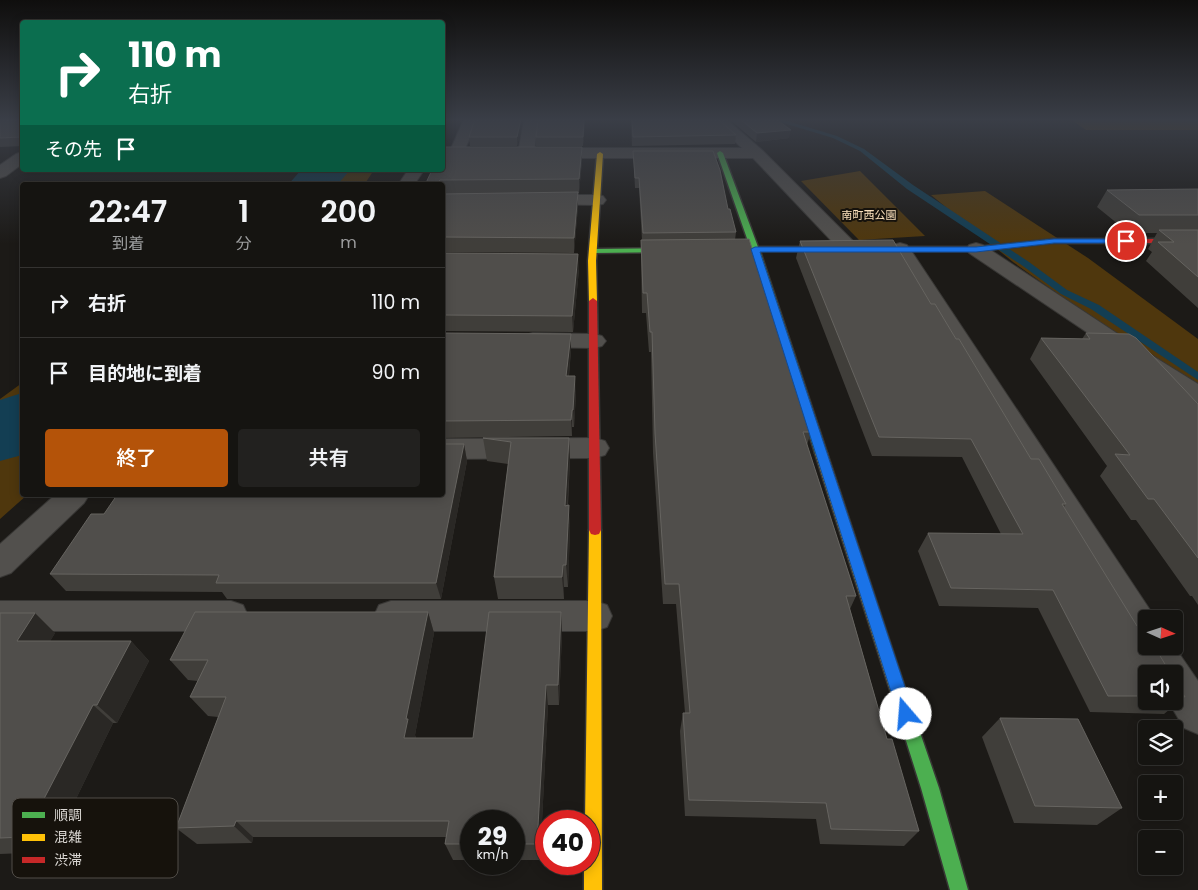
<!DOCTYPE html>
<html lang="ja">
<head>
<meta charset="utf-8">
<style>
	body { margin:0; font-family:Poppins,"Noto Sans JP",sans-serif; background:#22211f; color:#f1f3f6; height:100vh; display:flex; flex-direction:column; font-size:19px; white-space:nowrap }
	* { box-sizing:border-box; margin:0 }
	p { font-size:16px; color:#9d9e9f }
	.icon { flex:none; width:28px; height:28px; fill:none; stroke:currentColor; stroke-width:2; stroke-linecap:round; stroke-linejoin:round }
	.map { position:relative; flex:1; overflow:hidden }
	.sheet { position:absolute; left:20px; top:182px; width:425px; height:315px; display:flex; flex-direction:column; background:#151411; border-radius:5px; box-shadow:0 2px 12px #0003,0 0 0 1px #343331 }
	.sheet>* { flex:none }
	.banner { position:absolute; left:20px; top:20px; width:425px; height:152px; border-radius:5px; box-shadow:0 2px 12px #0003,0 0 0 1px #343331; background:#0b6e4f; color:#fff; overflow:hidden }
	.needle { width:32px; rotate:93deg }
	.buttons { position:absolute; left:1138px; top:610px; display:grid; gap:10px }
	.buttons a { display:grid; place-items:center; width:45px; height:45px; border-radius:5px; background:#151411; box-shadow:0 2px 12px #0003,0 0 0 1px #343331; font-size:25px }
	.speed { position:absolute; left:460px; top:810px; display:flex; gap:10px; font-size:25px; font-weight:700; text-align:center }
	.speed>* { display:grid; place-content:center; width:65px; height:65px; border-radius:50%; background:#151411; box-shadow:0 2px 12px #0003,0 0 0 1px #343331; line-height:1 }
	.speed small { font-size:12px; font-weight:400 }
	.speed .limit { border:8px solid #d22; background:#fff; color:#111 }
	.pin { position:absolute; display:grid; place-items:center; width:42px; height:42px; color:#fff; margin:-21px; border:2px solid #fff; border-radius:50%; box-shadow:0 1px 5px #0007 }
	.me { position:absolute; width:55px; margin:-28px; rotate:342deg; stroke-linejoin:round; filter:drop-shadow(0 0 4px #0008) }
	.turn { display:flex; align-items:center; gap:18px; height:105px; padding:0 25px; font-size:22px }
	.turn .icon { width:65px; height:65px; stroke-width:2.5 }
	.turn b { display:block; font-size:35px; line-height:42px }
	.then { display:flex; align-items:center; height:48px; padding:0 25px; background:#0003; gap:10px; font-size:19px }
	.eta { display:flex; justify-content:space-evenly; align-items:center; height:85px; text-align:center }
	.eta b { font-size:30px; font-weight:600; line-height:35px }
	.cta { display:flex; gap:10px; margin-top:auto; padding:10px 25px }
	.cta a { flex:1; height:58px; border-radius:5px; background:#b45309; color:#fff; font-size:20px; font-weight:600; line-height:58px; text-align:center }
	.cta a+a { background:#22211f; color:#f1f3f6 }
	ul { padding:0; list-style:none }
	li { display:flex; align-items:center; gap:15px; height:70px; padding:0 25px; border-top:1px solid #343331 }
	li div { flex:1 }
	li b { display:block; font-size:19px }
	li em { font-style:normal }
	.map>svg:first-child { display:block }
	.green { fill:#4f370d }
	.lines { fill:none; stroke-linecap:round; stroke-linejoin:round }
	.stream { fill:#133e53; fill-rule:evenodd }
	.river { fill:#133e53; fill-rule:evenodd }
	.street-casing { stroke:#383735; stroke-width:2 }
	.fast-casing { stroke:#383735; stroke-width:3 }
	.slow-casing { stroke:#383735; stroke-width:3 }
	.jam-casing { stroke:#383735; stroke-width:3 }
	.street { fill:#52504d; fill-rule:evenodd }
	.fast { fill:#4caf50; fill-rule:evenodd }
	.slow { fill:#ffc107; fill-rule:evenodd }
	.jam { fill:#c62828; fill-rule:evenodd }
	.wall { fill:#403e3a }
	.shaded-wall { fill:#2a2825 }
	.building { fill:#504e4b; stroke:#666460 }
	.route { fill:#1a73e8; stroke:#114b97 }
	.labels { text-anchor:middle; stroke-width:4; stroke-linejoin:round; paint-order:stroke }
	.far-park-label { font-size:11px; fill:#fae0bc; stroke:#16120c }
	.key { fill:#16120c; stroke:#514d48; stroke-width:1 }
	.key-label { font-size:14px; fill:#dad7d3 }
</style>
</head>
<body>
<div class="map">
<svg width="1198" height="890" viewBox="0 0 1198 890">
	<rect width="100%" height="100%" fill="#1c1a17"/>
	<g class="green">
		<path d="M 1070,119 L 1198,119 L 1198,130 L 1086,130 Z"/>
		<path d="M 314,170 L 374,170 L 364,185 L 293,185 Z"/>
		<path d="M 860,171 L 925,236 L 859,240 L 801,181 Z"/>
		<path d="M 985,191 L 1088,258 L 1198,339 L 1198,394 L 1013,262 L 931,195 Z"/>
		<path d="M 22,383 L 22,495 L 27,495 L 0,519 L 0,399 Z"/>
	</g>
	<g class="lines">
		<path class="stream" d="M 770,119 L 781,119 L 837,136 L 864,149 L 913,185 L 1029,262 L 1067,290 L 1099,305 L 1198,372 L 1198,380 L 1091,309 L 1061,294 L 1023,266 L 907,189 L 860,151 L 833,138 Z"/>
		<g class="river">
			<path d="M 301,170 L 350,170 L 337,185 L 288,185 Z"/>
			<path d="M 22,393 L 22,455 L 0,461 L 0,400 Z"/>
		</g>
		<defs>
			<g id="street">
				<path d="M 464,119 L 478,119 L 462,156 L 452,156 L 449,153 Z"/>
				<path d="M 524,119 L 538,119 L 534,153 L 531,156 L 521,156 L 518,153 Z"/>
				<path d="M 710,119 L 726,119 L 762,150 L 856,244 L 859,248 L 856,252 L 849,254 L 842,252 L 753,158 L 544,158 L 539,156 L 536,153 L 539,150 L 544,148 L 742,148 Z"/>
				<path d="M 22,152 L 22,164 L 6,176 L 0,178 L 0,165 L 16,154 Z"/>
				<path d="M 408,170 L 424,170 L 414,185 L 398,185 Z"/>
				<path d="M 541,195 L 597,195 L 603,196 L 606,200 L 603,204 L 597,205 L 535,204 L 532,200 L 535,196 Z"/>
				<path d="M 900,243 L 907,245 L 910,249 L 1156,619 L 1146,619 L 1146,646 L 1174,646 L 1198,681 L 1198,734 L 1184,728 L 1168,701 L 1174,701 L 1174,674 L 1151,674 L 1136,646 L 1134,645 L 890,249 L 893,245 Z"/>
				<path d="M 976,243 L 983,245 L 1124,338 L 1198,384 L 1198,403 L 1189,401 L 969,253 L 966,249 L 969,245 Z"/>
				<path d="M 533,333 L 594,334 L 602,336 L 606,341 L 602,346 L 594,348 L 533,347 L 525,345 L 521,340 L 525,335 Z"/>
				<path d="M 595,438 L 605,441 L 609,448 L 605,455 L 595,458 L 442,459 L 442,439 Z"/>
				<path d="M 55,495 L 89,495 L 84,503 L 11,573 L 0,577 L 0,544 Z"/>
				<path d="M 0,601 L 231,601 L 243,605 L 248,616 L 243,627 L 231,631 L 0,631 Z"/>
				<path d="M 391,601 L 595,601 L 607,605 L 612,616 L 607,627 L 595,631 L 391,631 L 379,627 L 374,616 L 379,605 Z"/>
			</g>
			<g id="fast">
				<path d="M 720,151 L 723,153 L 758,247 L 976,247 L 1054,239 L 1058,241 L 1054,243 L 976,251 L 760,251 L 827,453 L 821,457 L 815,453 L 752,251 L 737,251 L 733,249 L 737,247 L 750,247 L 717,153 Z"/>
				<path d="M 677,248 L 681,250 L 680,252 L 593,253 L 589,251 L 593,249 Z"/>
				<path d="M 904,701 L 910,704 L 912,709 L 939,788 L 968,890 L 950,890 L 921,788 L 896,709 L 898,704 Z"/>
			</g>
			<g id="slow">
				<path d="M 600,152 L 603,154 L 596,261 L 597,301 L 593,304 L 589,301 L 588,261 L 597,154 Z"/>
				<path d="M 821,449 L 827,453 L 912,709 L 910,714 L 904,717 L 898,714 L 896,709 L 815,453 Z"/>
				<path d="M 595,525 L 599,526 L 601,530 L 602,890 L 584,890 L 584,864 L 589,864 L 589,821 L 585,821 L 589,530 L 591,526 Z"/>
			</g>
			<g id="jam">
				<path d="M 1051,239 L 1198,239 L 1198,243 L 1054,243 L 1050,241 Z"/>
				<path d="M 593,298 L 597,301 L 601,530 L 599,534 L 595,535 L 591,534 L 589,530 L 589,301 Z"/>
			</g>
		</defs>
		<use href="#street" class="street-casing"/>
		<use href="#fast" class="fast-casing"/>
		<use href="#slow" class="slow-casing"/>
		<use href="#jam" class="jam-casing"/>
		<use href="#street" class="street"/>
		<use href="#fast" class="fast"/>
		<use href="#slow" class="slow"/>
		<use href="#jam" class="jam"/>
	</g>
	<g class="wall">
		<path d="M 0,119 L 22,119 L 22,146 L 0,147 Z"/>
		<path d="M 524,119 L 517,146 L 470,146 L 469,137 Z"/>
		<path d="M 538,119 L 585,119 L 583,146 L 536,146 L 536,137 Z"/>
		<path d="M 631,119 L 718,119 L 736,135 L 735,144 L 632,146 Z"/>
		<path d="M 729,119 L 776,119 L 789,138 L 756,142 Z"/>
		<path d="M 582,147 L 582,160 L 579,193 L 578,193 L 578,206 L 574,253 L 442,252 L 442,185 L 425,185 L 432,170 Z"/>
		<path d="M 633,151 L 728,209 L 736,232 L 735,240 L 811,432 L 807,445 L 856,596 L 850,609 L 887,739 L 919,831 L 904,846 L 820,844 L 816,819 L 685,816 L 680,731 L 683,713 L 685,713 L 676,604 L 663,604 L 653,453 L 651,352 L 649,352 L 646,313 L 642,313 L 641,259 L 642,240 L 639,188 L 635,188 Z"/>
		<path d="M 1198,189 L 1198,308 L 1146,261 L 1152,252 L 1148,249 L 1157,233 L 1129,233 L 1097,207 L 1107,190 Z"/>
		<path d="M 800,241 L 931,304 L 1031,459 L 1066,504 L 1064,507 L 1146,674 L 1146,701 L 1174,701 L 1174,678 L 1185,697 L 1164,714 L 1090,712 L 1038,608 L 939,606 L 918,551 L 928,533 L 1001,534 L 962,457 L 872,456 L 796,258 Z"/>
		<path d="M 442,253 L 579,269 L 573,332 L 442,331 Z"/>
		<path d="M 442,333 L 571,350 L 569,376 L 576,393 L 574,427 L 572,427 L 572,436 L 442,438 Z"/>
		<path d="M 1086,333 L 1198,404 L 1198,605 L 1192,596 L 1190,596 L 1136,520 L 1131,520 L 1100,476 L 1107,466 L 1030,359 L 1041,338 L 1082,339 Z"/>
		<path d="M 483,438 L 569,438 L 570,460 L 568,505 L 570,528 L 568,587 L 564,587 L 564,599 L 498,599 L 494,577 L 508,464 L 487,461 Z"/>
		<path d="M 464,444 L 467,461 L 441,599 L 227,599 L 222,592 L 66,591 L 50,574 L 104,514 Z"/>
		<path d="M 428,612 L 434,633 L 415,735 L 416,738 L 473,738 L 562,633 L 559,705 L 548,705 L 540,860 L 514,860 L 514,821 L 471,821 L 471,860 L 453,860 L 445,844 L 446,837 L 253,837 L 252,843 L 197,844 L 176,828 L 218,717 L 208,716 L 190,697 L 198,681 L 188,680 L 170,660 Z"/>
		<path d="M 0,613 L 55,633 L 50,641 L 131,641 L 149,661 L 117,723 L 113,723 L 50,852 L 0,854 Z"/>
		<path d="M 1000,718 L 1122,808 L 1097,825 L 1014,823 L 982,737 Z"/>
	</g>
	<g class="shaded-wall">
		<path d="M 521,119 L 524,119 L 517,146 L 517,137 Z"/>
		<path d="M 584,119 L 585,119 L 583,146 L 583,137 Z"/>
		<path d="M 791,130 L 789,138 L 756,142 L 757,133 Z"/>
		<path d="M 582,147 L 582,160 L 579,193 L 579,179 Z"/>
		<path d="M 578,192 L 578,206 L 574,253 L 574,238 Z"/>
		<path d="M 578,254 L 579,269 L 573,332 L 572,316 Z"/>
		<path d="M 571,334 L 571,350 L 567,393 L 566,376 Z"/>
		<path d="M 575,376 L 576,393 L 574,427 L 573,410 Z"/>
		<path d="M 572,410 L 572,436 L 571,420 Z"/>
		<path d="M 569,438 L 570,460 L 566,528 L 565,506 Z"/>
		<path d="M 464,444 L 467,461 L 441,599 L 436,583 Z"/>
		<path d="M 569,505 L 570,528 L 568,587 L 566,565 Z"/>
		<path d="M 563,565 L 564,587 L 564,599 L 562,577 Z"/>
		<path d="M 428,612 L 434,633 L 415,735 L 416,738 L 404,738 L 406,719 Z"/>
		<path d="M 561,612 L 562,633 L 559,705 L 558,685 Z"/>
		<path d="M 35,613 L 55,633 L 39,660 L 17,641 Z"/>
		<path d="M 131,641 L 149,661 L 117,723 L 97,705 Z"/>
		<path d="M 546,685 L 548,705 L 540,860 L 537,844 Z"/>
		<path d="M 93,705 L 113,723 L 50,852 L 24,837 Z"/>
		<path d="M 236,821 L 253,837 L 252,843 L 234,826 Z"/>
	</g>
	<g class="building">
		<path d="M 0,119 L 22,119 L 22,136 L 21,137 L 0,138 Z"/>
		<path d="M 475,119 L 521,119 L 517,137 L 469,137 Z"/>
		<path d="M 538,119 L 584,119 L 583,137 L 536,137 Z"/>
		<path d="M 632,119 L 718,119 L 736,135 L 633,137 Z"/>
		<path d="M 740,119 L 776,119 L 791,130 L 757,133 Z"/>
		<path d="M 444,147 L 582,147 L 579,179 L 440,180 L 438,182 L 438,185 L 425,185 L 432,170 L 442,170 L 442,150 Z"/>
		<path d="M 633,151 L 713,151 L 720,170 L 728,209 L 730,209 L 736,232 L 643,233 L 639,178 L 635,178 Z"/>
		<path d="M 1198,189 L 1198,215 L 1139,215 L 1107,190 Z"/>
		<path d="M 578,192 L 574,238 L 442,237 L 442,194 Z"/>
		<path d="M 1159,230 L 1198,230 L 1198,277 L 1158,242 L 1174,242 Z"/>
		<path d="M 749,239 L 811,432 L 803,432 L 856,596 L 846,596 L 887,739 L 892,739 L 919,831 L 831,829 L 826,803 L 689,800 L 683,713 L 690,713 L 679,584 L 665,584 L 655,433 L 652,332 L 650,332 L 647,293 L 643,293 L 641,240 Z"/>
		<path d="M 893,240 L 931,304 L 935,304 L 956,339 L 959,339 L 1031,459 L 1039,459 L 1066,504 L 1062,504 L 1137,626 L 1141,626 L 1146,634 L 1146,646 L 1154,646 L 1171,674 L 1146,674 L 1146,696 L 1108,696 L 1053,590 L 951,588 L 928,533 L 1023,534 L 971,439 L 879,437 L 800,241 Z"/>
		<path d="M 442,253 L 578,254 L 572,316 L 442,315 Z"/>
		<path d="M 442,333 L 571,334 L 566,376 L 575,376 L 573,410 L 572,410 L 571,420 L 442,421 Z"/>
		<path d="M 1086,333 L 1129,334 L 1136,338 L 1198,404 L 1198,558 L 1154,499 L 1148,499 L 1115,454 L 1130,455 L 1041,338 L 1090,339 Z"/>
		<path d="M 483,438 L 569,438 L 565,506 L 569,505 L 566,565 L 563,565 L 562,577 L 494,577 L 511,442 Z"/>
		<path d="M 442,444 L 464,444 L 436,583 L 216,583 L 219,575 L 50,574 L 91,514 L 104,514 L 117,495 L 442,495 Z"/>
		<path d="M 195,612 L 428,612 L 406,719 L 408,719 L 404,738 L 473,738 L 489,612 L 561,612 L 558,685 L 546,685 L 537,844 L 514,844 L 514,821 L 471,821 L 471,844 L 445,844 L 449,821 L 236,821 L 234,826 L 176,828 L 226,697 L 190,697 L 208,660 L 170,660 Z"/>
		<path d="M 0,613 L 35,613 L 17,641 L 131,641 L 97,705 L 93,705 L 24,837 L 0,838 Z"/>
		<path d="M 1174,678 L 1185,697 L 1174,697 Z"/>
		<path d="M 1000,718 L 1078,719 L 1122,808 L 1035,806 Z"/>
	</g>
	<linearGradient id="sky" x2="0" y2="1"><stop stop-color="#0f0e0d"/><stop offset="0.49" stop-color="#3a3e47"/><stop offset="1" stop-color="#3a3e47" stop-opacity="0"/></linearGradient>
	<rect width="1198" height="244" fill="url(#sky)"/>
	<path class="route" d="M 1054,239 L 1126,239 L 1130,241 L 1126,243 L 1054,243 L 976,252 L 760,252 L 914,714 L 912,720 L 906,722 L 900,720 L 898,714 L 751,249 L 755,247 L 976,247 Z"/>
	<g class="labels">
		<g class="far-park-label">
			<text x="869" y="219">南町西公園</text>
		</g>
	</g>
	<rect x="12" y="798" width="166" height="80" rx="8" class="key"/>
	<rect x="22" y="812" width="23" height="6" fill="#4caf50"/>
	<rect x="22" y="834" width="23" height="7" fill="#ffc107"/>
	<rect x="22" y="857" width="23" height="6" fill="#c62828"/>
	<g class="key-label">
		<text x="54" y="820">順調</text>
		<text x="54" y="842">混雑</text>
		<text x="54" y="865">渋滞</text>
	</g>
</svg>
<div class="buttons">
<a><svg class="needle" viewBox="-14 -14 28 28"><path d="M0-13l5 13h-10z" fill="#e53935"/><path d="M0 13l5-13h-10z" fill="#9d9e9f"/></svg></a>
<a><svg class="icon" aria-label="sound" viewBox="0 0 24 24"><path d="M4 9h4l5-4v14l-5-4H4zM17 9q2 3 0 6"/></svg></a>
<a><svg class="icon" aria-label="layers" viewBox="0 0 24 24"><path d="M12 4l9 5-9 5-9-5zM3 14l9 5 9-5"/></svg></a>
<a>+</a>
<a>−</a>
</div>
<div class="speed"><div>29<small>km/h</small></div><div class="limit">40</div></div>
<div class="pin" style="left:1126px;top:241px;background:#d93025"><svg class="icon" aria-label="arrive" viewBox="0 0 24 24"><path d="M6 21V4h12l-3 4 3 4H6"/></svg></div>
<svg class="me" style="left:906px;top:714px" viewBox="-20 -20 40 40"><circle r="19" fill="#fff"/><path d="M0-13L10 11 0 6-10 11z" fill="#1a73e8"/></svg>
<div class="banner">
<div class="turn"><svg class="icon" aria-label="right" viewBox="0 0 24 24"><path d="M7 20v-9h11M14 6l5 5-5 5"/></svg><div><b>110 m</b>右折</div></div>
<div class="then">その先<svg class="icon" aria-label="arrive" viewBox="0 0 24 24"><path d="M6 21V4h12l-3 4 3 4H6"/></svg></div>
</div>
<section class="sheet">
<div class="eta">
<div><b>22:47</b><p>到着</p></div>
<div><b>1</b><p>分</p></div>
<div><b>200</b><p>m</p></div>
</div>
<ul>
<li><svg class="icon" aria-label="right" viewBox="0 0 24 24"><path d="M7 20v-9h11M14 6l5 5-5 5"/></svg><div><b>右折</b></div><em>110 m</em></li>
<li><svg class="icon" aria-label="arrive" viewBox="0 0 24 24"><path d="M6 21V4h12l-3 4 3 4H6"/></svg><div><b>目的地に到着</b></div><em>90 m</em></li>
</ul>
<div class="cta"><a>終了</a><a>共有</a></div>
</section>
</div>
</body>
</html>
